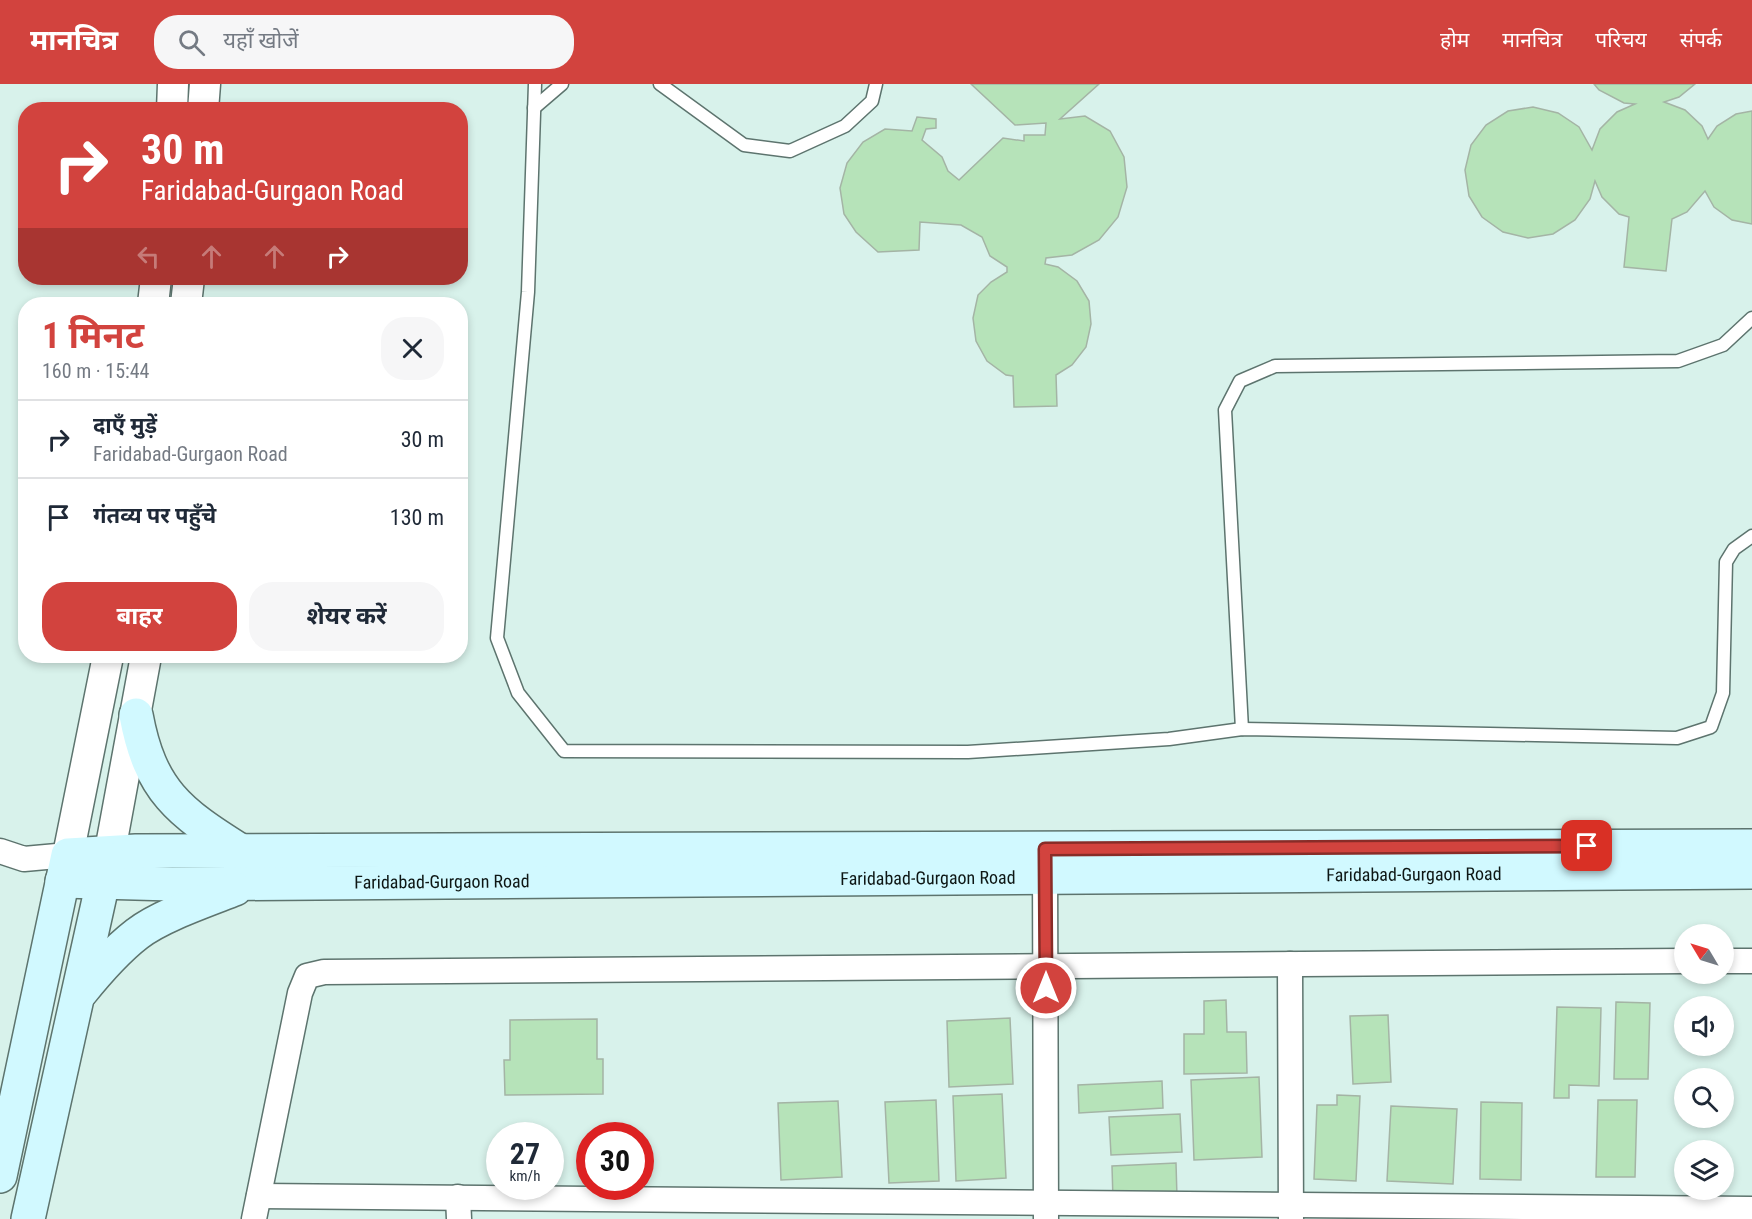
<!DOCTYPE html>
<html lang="hi">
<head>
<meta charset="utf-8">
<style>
	body { margin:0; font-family:"Roboto Condensed","Noto Sans Devanagari",sans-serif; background:#f6f6f7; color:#1f2937; height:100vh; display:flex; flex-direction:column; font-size:22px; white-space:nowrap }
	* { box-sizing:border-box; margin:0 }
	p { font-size:20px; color:#747a83 }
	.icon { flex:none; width:33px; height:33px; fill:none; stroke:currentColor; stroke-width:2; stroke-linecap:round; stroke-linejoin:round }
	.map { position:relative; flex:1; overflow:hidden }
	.panel { position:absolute; left:18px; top:213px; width:450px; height:366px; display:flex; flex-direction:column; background:#fff; border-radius:24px; box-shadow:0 3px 9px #0003 }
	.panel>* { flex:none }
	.guide { position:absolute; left:18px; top:18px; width:450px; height:183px; border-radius:24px; box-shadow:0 3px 9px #0003; background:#d2433e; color:#fff; overflow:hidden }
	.needle { width:39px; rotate:308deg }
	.tools { position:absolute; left:1674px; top:840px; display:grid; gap:12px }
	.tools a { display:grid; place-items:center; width:60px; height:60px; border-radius:50%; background:#fff; box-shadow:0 3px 9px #0003; font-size:30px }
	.speed { position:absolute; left:486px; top:1038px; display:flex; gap:12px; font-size:30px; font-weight:700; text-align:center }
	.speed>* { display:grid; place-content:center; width:78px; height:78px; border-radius:50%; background:#fff; box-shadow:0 3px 9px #0003; line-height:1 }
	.speed small { font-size:15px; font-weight:400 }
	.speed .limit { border:9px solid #d22; background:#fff; color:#111 }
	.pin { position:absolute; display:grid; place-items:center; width:51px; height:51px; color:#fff; margin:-26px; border-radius:12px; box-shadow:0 3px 9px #0006 }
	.me { position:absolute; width:66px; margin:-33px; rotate:0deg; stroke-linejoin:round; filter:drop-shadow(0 0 4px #0008) }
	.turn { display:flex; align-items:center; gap:21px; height:126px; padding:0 24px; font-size:27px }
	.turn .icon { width:78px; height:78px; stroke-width:2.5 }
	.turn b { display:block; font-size:42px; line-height:51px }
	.lanes { display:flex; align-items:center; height:57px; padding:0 24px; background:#0003; justify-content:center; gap:30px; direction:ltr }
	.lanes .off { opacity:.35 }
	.round { display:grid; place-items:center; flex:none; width:63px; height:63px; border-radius:24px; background:#f6f6f7 }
	.head { display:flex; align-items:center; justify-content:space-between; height:102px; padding:0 24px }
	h1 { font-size:36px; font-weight:700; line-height:45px; color:#d2433e }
	.action { display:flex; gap:12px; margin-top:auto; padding:12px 24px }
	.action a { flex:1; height:69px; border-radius:24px; background:#d2433e; color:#fff; font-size:24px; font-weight:700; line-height:69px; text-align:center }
	.action a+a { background:#f6f6f7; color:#1f2937 }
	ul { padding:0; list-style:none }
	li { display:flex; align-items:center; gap:18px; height:78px; padding:0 24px; border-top:2px solid #e0e1e3 }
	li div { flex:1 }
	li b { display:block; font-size:22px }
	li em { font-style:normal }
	header { display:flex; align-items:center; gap:36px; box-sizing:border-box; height:84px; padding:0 30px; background:#d2433e; color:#fff }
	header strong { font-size:28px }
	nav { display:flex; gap:33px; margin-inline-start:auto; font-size:21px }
	.search { width:420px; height:54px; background:#f6f6f7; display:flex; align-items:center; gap:15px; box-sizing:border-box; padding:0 21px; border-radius:24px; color:#747a83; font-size:22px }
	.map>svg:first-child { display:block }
	.building { fill:#b6e3b9; stroke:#a4b4a5; stroke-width:1.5 }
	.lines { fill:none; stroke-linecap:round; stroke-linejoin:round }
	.service-casing { stroke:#5d746e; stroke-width:15 }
	.minor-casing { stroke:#5d746e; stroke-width:27 }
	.tertiary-casing { stroke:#5d746e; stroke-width:33 }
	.secondary-casing { stroke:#5d746e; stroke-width:36 }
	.service { stroke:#fff; stroke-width:12 }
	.minor { stroke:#fff; stroke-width:24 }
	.tertiary { stroke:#fff; stroke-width:30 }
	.secondary { stroke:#d1f9ff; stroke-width:33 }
	.route-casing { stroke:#882c28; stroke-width:15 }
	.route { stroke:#d2433e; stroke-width:10 }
	.labels { text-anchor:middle; stroke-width:5; stroke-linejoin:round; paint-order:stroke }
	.street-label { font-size:18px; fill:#0d1614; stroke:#e5fff8 }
</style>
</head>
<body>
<header>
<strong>मानचित्र</strong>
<div class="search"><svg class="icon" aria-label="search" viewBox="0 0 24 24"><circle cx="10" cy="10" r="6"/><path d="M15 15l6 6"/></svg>यहाँ खोजें</div>
<nav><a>होम</a><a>मानचित्र</a><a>परिचय</a><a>संपर्क</a></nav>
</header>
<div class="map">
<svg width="1752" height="1135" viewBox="0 0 1752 1135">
	<rect width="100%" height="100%" fill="#d8f2eb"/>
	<g class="building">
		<path d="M 971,0 L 1099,0 L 1060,35 L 1085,32 L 1110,47 L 1124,73 L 1127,103 L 1118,133 L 1099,156 L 1072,171 L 1046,174 L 1045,180 L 1058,183 L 1077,197 L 1089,217 L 1091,240 L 1086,263 L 1072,281 L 1056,291 L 1057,322 L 1014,323 L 1013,292 L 1006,291 L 987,277 L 976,257 L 973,234 L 978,211 L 991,198 L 1007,188 L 1007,183 L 990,172 L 982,153 L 961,141 L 920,138 L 919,166 L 878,168 L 856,148 L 844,130 L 840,104 L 847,79 L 863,58 L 885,45 L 912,47 L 917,33 L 936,35 L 936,44 L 926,45 L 922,56 L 942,73 L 948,87 L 959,96 L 1003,54 L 1024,57 L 1024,51 L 1045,51 L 1046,39 L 1015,41 Z"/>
		<path d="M 1594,0 L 1695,0 L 1679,13 L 1664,18 L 1685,26 L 1702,42 L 1708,55 L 1717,42 L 1736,30 L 1752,27 L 1752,140 L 1732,136 L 1714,123 L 1705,107 L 1687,128 L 1672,135 L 1666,187 L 1624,183 L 1629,133 L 1619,130 L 1602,113 L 1595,97 L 1590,115 L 1575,136 L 1553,150 L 1528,154 L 1503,148 L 1482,133 L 1469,112 L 1465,86 L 1471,61 L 1486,41 L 1508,27 L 1533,23 L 1558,29 L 1579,43 L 1592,66 L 1600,45 L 1617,28 L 1635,20 L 1624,19 L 1599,6 Z"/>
		<path d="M 1226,916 L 1227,948 L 1246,948 L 1247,989 L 1184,990 L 1184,950 L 1204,950 L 1204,917 Z"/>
		<path d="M 1616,918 L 1650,919 L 1648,995 L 1614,995 Z"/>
		<path d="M 1557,923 L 1601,924 L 1599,1002 L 1569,1001 L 1569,1014 L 1554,1014 Z"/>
		<path d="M 1388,931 L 1391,998 L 1353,1000 L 1350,932 Z"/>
		<path d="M 1010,934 L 1013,1000 L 949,1003 L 947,937 Z"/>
		<path d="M 597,935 L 597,975 L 603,975 L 603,1010 L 505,1011 L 504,976 L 510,976 L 510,936 Z"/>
		<path d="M 1259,993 L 1262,1073 L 1194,1076 L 1191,996 Z"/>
		<path d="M 1162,997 L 1163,1024 L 1079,1029 L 1078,1001 Z"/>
		<path d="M 1002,1010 L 1006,1094 L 956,1097 L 953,1012 Z"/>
		<path d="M 1337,1011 L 1360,1012 L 1356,1097 L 1314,1095 L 1317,1021 L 1337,1021 Z"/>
		<path d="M 936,1016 L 939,1097 L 889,1099 L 885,1018 Z"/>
		<path d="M 1598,1016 L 1637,1016 L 1635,1093 L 1596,1093 Z"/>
		<path d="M 838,1017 L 842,1093 L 781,1096 L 778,1019 Z"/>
		<path d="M 1481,1018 L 1522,1019 L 1521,1096 L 1480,1095 Z"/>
		<path d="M 1391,1022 L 1457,1025 L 1453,1100 L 1387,1097 Z"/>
		<path d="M 1180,1030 L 1182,1068 L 1111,1071 L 1109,1033 Z"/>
		<path d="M 1176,1079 L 1177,1113 L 1113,1116 L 1112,1082 Z"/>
	</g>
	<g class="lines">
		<defs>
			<g id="service">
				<path d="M 535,0 L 528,208 L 497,554 L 518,609 L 564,667 L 968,668 L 1169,655 L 1242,645 L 1677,654 L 1711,643 L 1723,609 L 1726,478 L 1734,465 L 1752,452"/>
				<path d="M 660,0 L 744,61 L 790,67 L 845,42 L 872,17 L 876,0"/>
				<path d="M 534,24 L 562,0"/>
				<path d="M 1242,645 L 1225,326 L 1240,297 L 1275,282 L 1678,277 L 1723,261 L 1752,234"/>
			</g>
			<g id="minor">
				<path d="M 0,767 L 24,775 L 68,771"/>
				<path d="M 1045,777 L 1046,1135"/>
				<path d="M 1724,877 L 1752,877"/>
				<path d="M 1290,880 L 1291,1135"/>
				<path d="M 259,1112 L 1752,1125"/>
				<path d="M 458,1113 L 459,1135"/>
				<path d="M 254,1135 L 300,909 L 307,892 L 324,888 L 1684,877"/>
			</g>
			<g id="tertiary">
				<path d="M 172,26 L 173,0"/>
				<path d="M 203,26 L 205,0"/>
				<path d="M 153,220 L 156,194"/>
				<path d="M 186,220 L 189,194"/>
				<path d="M 110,767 L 146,572"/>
				<path d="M 68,771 L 108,572"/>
			</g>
			<g id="secondary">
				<path d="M 136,631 C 150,707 179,728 241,767"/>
				<path id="s1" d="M 62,797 L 172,800 L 1752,788"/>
				<path d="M 81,908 C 98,887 115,867 137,850 C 160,832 207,816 235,805"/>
				<path d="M 0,1092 L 68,771 L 136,767 L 1752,762"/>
				<path d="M 28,1135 L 108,775"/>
			</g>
		</defs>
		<use href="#service" class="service-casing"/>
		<use href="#minor" class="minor-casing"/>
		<use href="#tertiary" class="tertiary-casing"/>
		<use href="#secondary" class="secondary-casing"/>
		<use href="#service" class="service"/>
		<use href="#minor" class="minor"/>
		<use href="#tertiary" class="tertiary"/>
		<use href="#secondary" class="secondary"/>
	</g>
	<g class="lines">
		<defs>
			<path id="route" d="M 1046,904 L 1045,765 L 1587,762"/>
		</defs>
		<use href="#route" class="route-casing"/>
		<use href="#route" class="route"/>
	</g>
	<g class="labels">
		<g class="street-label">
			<text dy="6" stroke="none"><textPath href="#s1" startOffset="1352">Faridabad-Gurgaon Road</textPath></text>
			<text dy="6" stroke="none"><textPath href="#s1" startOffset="866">Faridabad-Gurgaon Road</textPath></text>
			<text dy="6" stroke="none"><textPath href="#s1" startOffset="380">Faridabad-Gurgaon Road</textPath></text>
		</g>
	</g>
</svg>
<div class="tools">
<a><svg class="needle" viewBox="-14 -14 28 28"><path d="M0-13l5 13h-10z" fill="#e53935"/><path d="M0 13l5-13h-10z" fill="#747a83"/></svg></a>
<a><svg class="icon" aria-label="sound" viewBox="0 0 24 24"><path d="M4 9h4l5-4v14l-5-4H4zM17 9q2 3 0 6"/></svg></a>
<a><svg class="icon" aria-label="search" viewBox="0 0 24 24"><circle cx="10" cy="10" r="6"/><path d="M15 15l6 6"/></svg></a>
<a><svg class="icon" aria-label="layers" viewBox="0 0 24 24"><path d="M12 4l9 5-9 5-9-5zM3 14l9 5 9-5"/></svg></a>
</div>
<div class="speed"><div>27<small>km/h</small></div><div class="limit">30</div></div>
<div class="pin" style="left:1587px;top:762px;background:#d93025"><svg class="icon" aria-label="arrive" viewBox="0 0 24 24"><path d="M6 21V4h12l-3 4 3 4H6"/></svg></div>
<svg class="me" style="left:1046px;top:904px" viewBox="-20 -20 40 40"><circle r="17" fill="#d2433e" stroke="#fff" stroke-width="3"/><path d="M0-11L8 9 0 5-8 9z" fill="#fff"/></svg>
<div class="guide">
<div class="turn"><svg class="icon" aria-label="right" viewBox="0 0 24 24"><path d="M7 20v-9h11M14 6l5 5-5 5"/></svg><div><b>30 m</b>Faridabad-Gurgaon Road</div></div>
<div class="lanes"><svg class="icon off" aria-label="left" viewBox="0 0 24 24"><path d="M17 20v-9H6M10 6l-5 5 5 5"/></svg><svg class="icon off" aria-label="ahead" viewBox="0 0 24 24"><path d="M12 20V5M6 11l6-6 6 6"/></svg><svg class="icon off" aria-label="ahead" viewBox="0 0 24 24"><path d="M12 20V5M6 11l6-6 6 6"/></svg><svg class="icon" aria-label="right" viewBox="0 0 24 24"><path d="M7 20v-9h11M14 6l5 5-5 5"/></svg></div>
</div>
<section class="panel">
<div class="head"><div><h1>1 मिनट</h1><p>160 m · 15:44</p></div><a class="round"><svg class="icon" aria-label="close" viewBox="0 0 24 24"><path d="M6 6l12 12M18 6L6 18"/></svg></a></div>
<ul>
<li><svg class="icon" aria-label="right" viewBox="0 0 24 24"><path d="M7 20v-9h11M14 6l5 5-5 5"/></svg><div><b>दाएँ मुड़ें</b><p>Faridabad-Gurgaon Road</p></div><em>30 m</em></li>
<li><svg class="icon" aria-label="arrive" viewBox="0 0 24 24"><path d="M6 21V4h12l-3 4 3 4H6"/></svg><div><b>गंतव्य पर पहुँचे</b></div><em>130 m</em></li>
</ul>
<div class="action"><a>बाहर</a><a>शेयर करें</a></div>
</section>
</div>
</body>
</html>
